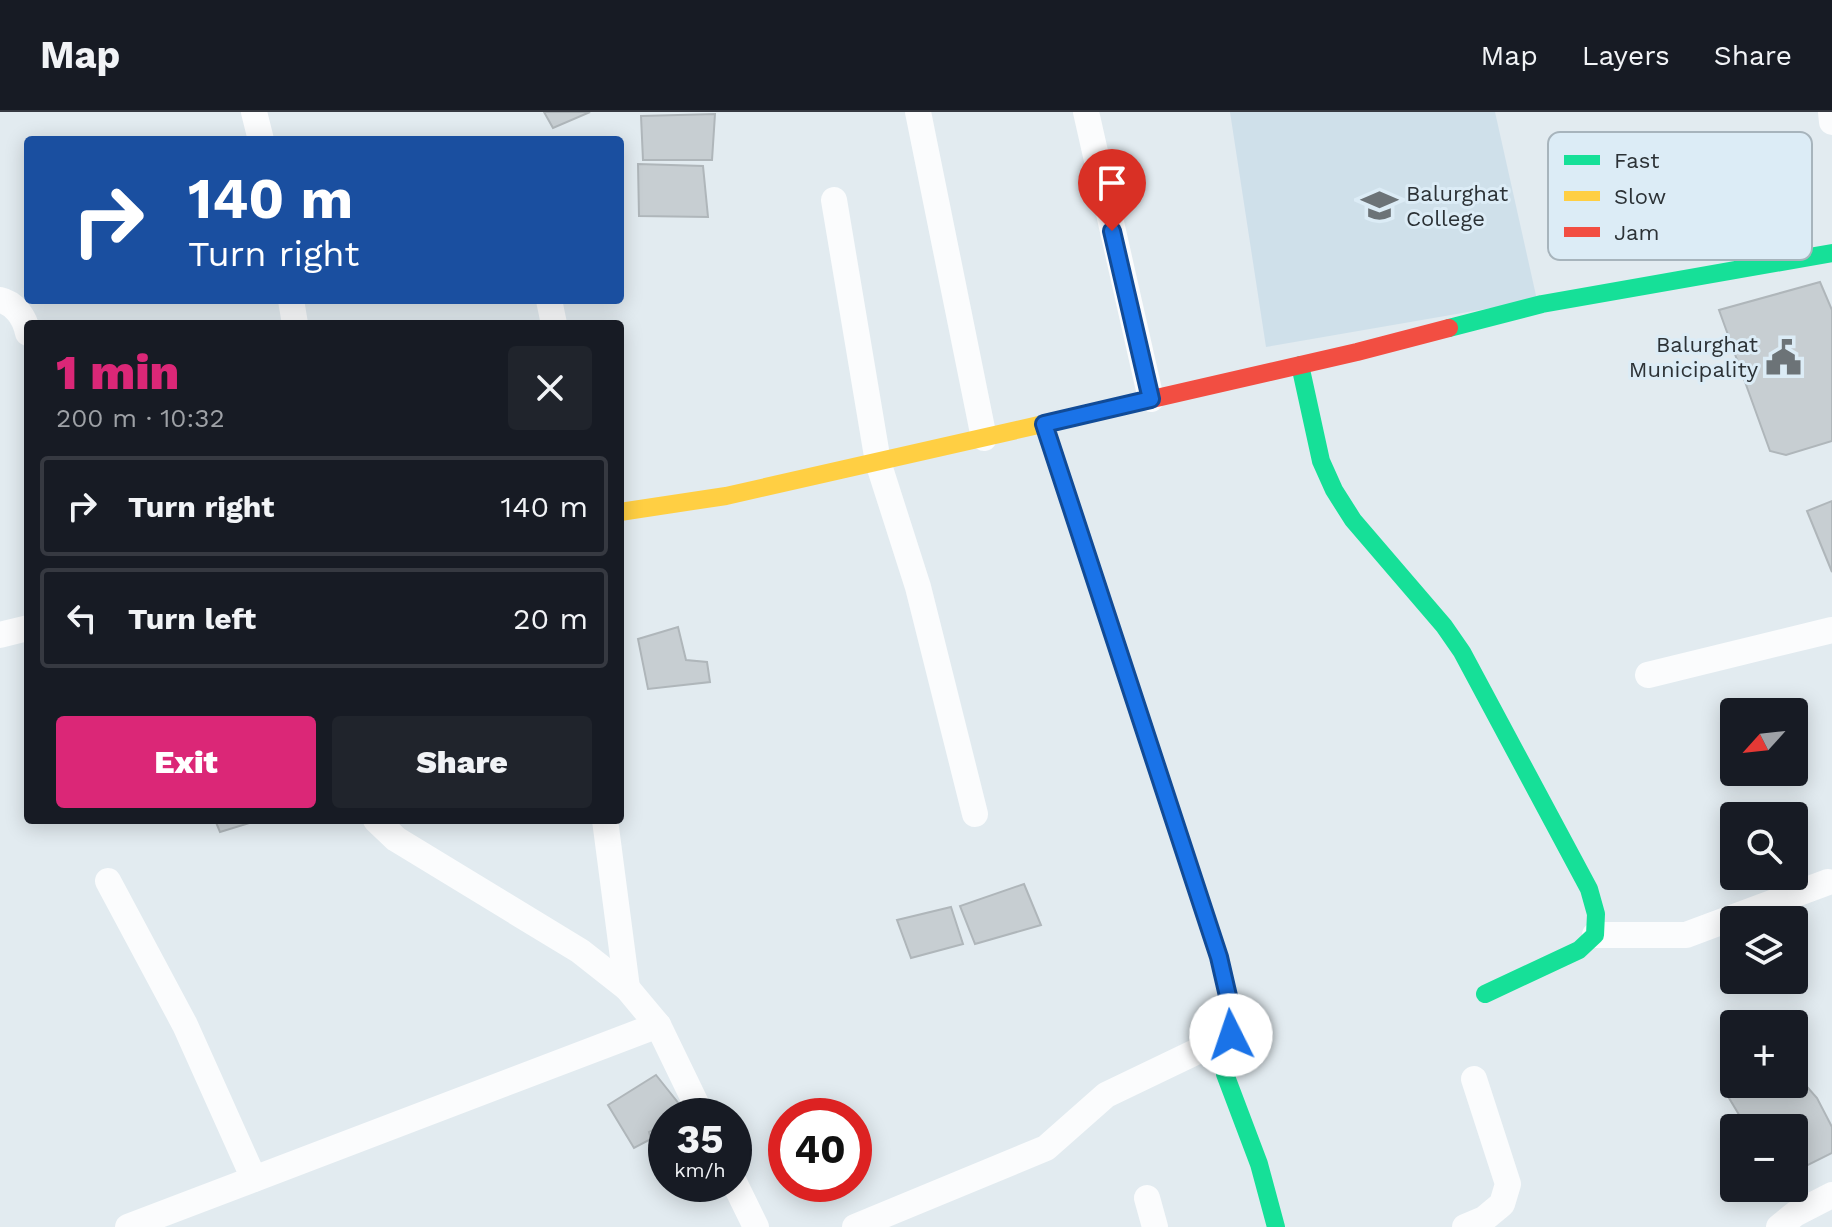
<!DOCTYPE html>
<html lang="en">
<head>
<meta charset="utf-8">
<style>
	body { margin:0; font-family:"Work Sans",sans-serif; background:#20242c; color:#f1f3f6; height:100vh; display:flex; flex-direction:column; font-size:30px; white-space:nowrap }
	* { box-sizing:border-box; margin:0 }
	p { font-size:26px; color:#9ea1a6 }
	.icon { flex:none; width:44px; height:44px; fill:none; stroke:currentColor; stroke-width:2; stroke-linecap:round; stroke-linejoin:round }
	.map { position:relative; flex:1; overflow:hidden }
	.drawer { position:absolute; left:24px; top:208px; width:600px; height:504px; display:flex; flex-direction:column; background:#171b24; border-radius:8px; box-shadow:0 4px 20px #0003 }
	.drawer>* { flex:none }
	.top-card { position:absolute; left:24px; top:24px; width:600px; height:168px; border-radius:8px; box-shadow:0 4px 20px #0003; background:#1a4fa0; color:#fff; overflow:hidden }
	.needle { width:52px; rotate:243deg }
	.controls { position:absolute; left:1720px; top:586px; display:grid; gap:16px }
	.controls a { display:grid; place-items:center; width:88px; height:88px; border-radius:8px; background:#171b24; box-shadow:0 4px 20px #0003; font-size:40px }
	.speed { position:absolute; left:648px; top:986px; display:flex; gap:16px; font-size:40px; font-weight:700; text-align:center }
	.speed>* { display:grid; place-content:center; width:104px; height:104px; border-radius:50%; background:#171b24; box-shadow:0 4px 20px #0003; line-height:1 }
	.speed small { font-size:20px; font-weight:400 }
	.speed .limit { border:12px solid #d22; background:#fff; color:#111 }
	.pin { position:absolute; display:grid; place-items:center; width:68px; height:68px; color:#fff; margin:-82px -34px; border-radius:50% 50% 50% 0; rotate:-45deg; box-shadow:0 0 8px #0007 }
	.pin .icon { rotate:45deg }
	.me { position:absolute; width:88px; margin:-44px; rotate:356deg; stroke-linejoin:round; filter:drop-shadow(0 0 6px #0008) }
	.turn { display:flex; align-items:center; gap:28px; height:168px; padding:0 32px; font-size:36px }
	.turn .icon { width:104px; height:104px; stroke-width:2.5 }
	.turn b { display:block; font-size:56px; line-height:68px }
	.round { display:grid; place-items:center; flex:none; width:84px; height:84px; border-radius:8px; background:#20242c }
	.overview { display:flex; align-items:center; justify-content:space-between; height:136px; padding:0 32px }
	h1 { font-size:48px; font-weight:800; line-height:60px; color:#db2777 }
	.action { display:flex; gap:16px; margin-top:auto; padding:16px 32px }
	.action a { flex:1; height:92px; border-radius:8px; background:#db2777; color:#fff; font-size:32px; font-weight:800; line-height:92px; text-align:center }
	.action a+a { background:#20242c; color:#f1f3f6 }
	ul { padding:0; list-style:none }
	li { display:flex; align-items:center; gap:24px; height:100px; margin:0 16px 12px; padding:0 16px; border:4px solid #363941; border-radius:8px }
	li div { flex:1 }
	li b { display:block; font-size:30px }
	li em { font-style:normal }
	header { display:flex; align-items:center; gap:48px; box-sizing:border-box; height:112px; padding:0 40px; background:#171b24; border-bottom:2px solid #363941 }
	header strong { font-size:38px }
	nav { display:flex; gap:44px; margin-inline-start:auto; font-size:28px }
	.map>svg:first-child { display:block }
	.built { fill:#cfe0ea }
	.building { fill:#c7ced2; stroke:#afb6ba; stroke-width:2 }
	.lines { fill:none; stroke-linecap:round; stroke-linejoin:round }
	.street { stroke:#fbfcfd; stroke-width:26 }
	.fast { stroke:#16e098; stroke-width:18 }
	.slow { stroke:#ffcf43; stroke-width:18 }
	.jam { stroke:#f24e42; stroke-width:18 }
	.route-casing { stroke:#114b97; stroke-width:20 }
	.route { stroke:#1a73e8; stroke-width:14 }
	.labels { text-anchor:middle; stroke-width:6; stroke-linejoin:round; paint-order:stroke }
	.poi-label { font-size:22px; fill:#2c3236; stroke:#dcecf6; text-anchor:start }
	.key { fill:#dcecf6; stroke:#a7b4bc; stroke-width:2 }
	.key-label { font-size:22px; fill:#2c3236 }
</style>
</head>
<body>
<header>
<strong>Map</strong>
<nav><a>Map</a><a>Layers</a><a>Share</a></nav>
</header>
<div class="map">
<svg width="1832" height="1115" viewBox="0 0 1832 1115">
	<rect width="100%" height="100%" fill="#e2ebf0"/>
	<path class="built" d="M 1230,0 L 1495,0 L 1537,188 L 1266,235 Z"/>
	<g class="building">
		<path d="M 544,0 L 590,0 L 553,16 Z"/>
		<path d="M 715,2 L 712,48 L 643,48 L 641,4 Z"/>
		<path d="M 638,52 L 703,54 L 708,105 L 639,104 Z"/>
		<path d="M 1820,170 L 1832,198 L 1832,329 L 1786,343 L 1770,339 L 1719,198 Z"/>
		<path d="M 1832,389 L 1832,460 L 1807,399 Z"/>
		<path d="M 678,515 L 686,548 L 707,550 L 710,570 L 648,577 L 638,527 Z"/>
		<path d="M 215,708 L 259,708 L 220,720 Z"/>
		<path d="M 1024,772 L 1041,813 L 975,832 L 960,794 Z"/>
		<path d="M 951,795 L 963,832 L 911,846 L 897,808 Z"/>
		<path d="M 1794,960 L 1817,986 L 1832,1015 L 1832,1041 L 1794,1060 L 1794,1016 L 1747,1016 L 1723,976 L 1734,969 L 1734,972 L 1794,972 Z"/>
		<path d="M 656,963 L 687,1002 L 666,1004 L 666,1012 L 649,1020 L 651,1027 L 634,1036 L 608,993 Z"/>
	</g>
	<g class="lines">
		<g class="street">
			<path d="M 254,0 L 261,28"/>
			<path d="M 918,0 L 984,326"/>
			<path d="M 1086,0 L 1151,287"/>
			<path d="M 1831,0 L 1832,10"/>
			<path d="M 834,88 L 878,350 L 918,475 L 975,702"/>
			<path d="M 0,188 C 15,191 25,206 28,221"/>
			<path d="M 291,188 L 295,212"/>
			<path d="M 549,188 L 554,212"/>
			<path d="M 0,523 L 28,516"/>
			<path d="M 1648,563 L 1832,518"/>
			<path d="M 376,708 L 396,727 L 580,839 L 627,876 L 658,913 L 702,1004"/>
			<path d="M 605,708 L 627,876"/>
			<path d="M 108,769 L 185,913 L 254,1067"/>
			<path d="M 1595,823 L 1686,823 L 1828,770"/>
			<path d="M 734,1070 L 756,1115"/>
			<path d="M 1147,1086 L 1155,1115"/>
			<path d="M 128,1115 L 658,913"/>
			<path d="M 855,1115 L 1046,1036 L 1106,983 L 1231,923"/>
			<path d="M 1465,1115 L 1484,1107 L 1502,1092 L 1508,1072 L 1474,967"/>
			<path d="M 1779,1115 L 1795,1102 L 1832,1083"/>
		</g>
		<g class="fast">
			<path d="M 1449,216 L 1542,192 L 1832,141"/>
			<path d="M 1300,253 L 1321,349 L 1334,378 L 1353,408 L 1444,514 L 1462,540 L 1589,777 L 1596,802 L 1595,823 L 1579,838 L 1485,882"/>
			<path d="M 1149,631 L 1219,845 L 1231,897 L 1231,923 L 1223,944 L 1225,962 L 1259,1052 L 1276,1115"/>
		</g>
		<g class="slow">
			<path d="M 1044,312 L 1149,631"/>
			<path d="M 620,400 L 726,384 L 1065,307"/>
		</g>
		<path class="jam" d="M 1065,307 L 1357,240 L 1449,216"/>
	</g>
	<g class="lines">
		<defs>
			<path id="route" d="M 1112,119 L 1151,287 L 1044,312 L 1219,845 L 1231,897 L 1231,923"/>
		</defs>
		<use href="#route" class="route-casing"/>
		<use href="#route" class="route"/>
	</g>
	<defs>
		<symbol id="university-bare" viewBox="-9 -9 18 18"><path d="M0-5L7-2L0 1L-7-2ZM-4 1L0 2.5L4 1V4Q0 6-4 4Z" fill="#6c7377" stroke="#dcecf6" stroke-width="2.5" paint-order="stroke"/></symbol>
		<symbol id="civic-bare" viewBox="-9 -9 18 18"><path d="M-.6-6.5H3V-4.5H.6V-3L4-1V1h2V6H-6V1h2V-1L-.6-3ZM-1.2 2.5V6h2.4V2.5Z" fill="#6c7377" stroke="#dcecf6" stroke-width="2.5" paint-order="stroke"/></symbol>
	</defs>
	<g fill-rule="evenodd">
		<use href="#university-bare" x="1354" y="68" width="51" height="51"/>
		<use href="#civic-bare" x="1758" y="220" width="51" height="51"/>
	</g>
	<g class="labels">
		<g class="poi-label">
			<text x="1406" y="89">Balurghat<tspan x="1406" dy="25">College</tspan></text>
			<text x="1758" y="240" text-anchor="end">Balurghat<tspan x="1758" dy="25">Municipality</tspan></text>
		</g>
	</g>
	<rect x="1548" y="20" width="264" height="128" rx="12" class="key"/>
	<rect x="1564" y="43" width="36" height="10" fill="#16e098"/>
	<rect x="1564" y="79" width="36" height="10" fill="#ffcf43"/>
	<rect x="1564" y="115" width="36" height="10" fill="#f24e42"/>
	<g class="key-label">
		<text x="1614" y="56">Fast</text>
		<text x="1614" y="92">Slow</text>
		<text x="1614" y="128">Jam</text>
	</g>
</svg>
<div class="controls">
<a><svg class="needle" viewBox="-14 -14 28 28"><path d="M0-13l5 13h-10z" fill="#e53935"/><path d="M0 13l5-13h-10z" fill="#9ea1a6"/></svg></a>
<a><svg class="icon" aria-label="search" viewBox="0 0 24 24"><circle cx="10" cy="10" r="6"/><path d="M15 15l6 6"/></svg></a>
<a><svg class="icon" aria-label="layers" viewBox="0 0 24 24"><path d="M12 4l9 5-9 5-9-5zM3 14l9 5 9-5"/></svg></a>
<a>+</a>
<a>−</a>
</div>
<div class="speed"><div>35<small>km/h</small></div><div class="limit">40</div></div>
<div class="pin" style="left:1112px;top:119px;background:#d93025"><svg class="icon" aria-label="arrive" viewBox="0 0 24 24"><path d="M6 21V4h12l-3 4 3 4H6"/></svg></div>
<svg class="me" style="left:1231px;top:923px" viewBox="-20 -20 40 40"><circle r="19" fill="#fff"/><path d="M0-13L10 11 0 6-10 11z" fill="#1a73e8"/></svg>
<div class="top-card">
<div class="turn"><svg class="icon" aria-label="right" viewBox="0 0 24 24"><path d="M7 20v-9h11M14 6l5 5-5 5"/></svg><div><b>140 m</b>Turn right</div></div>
</div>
<section class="drawer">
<div class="overview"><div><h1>1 min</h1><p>200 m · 10:32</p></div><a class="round"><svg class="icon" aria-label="close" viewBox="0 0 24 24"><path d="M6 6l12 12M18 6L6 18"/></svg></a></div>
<ul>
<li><svg class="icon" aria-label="right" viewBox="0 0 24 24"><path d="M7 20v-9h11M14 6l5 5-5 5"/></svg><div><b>Turn right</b></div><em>140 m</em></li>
<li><svg class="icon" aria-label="left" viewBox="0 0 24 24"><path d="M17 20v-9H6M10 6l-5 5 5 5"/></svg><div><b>Turn left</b></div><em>20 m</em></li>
</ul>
<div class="action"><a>Exit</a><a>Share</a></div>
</section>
</div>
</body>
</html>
